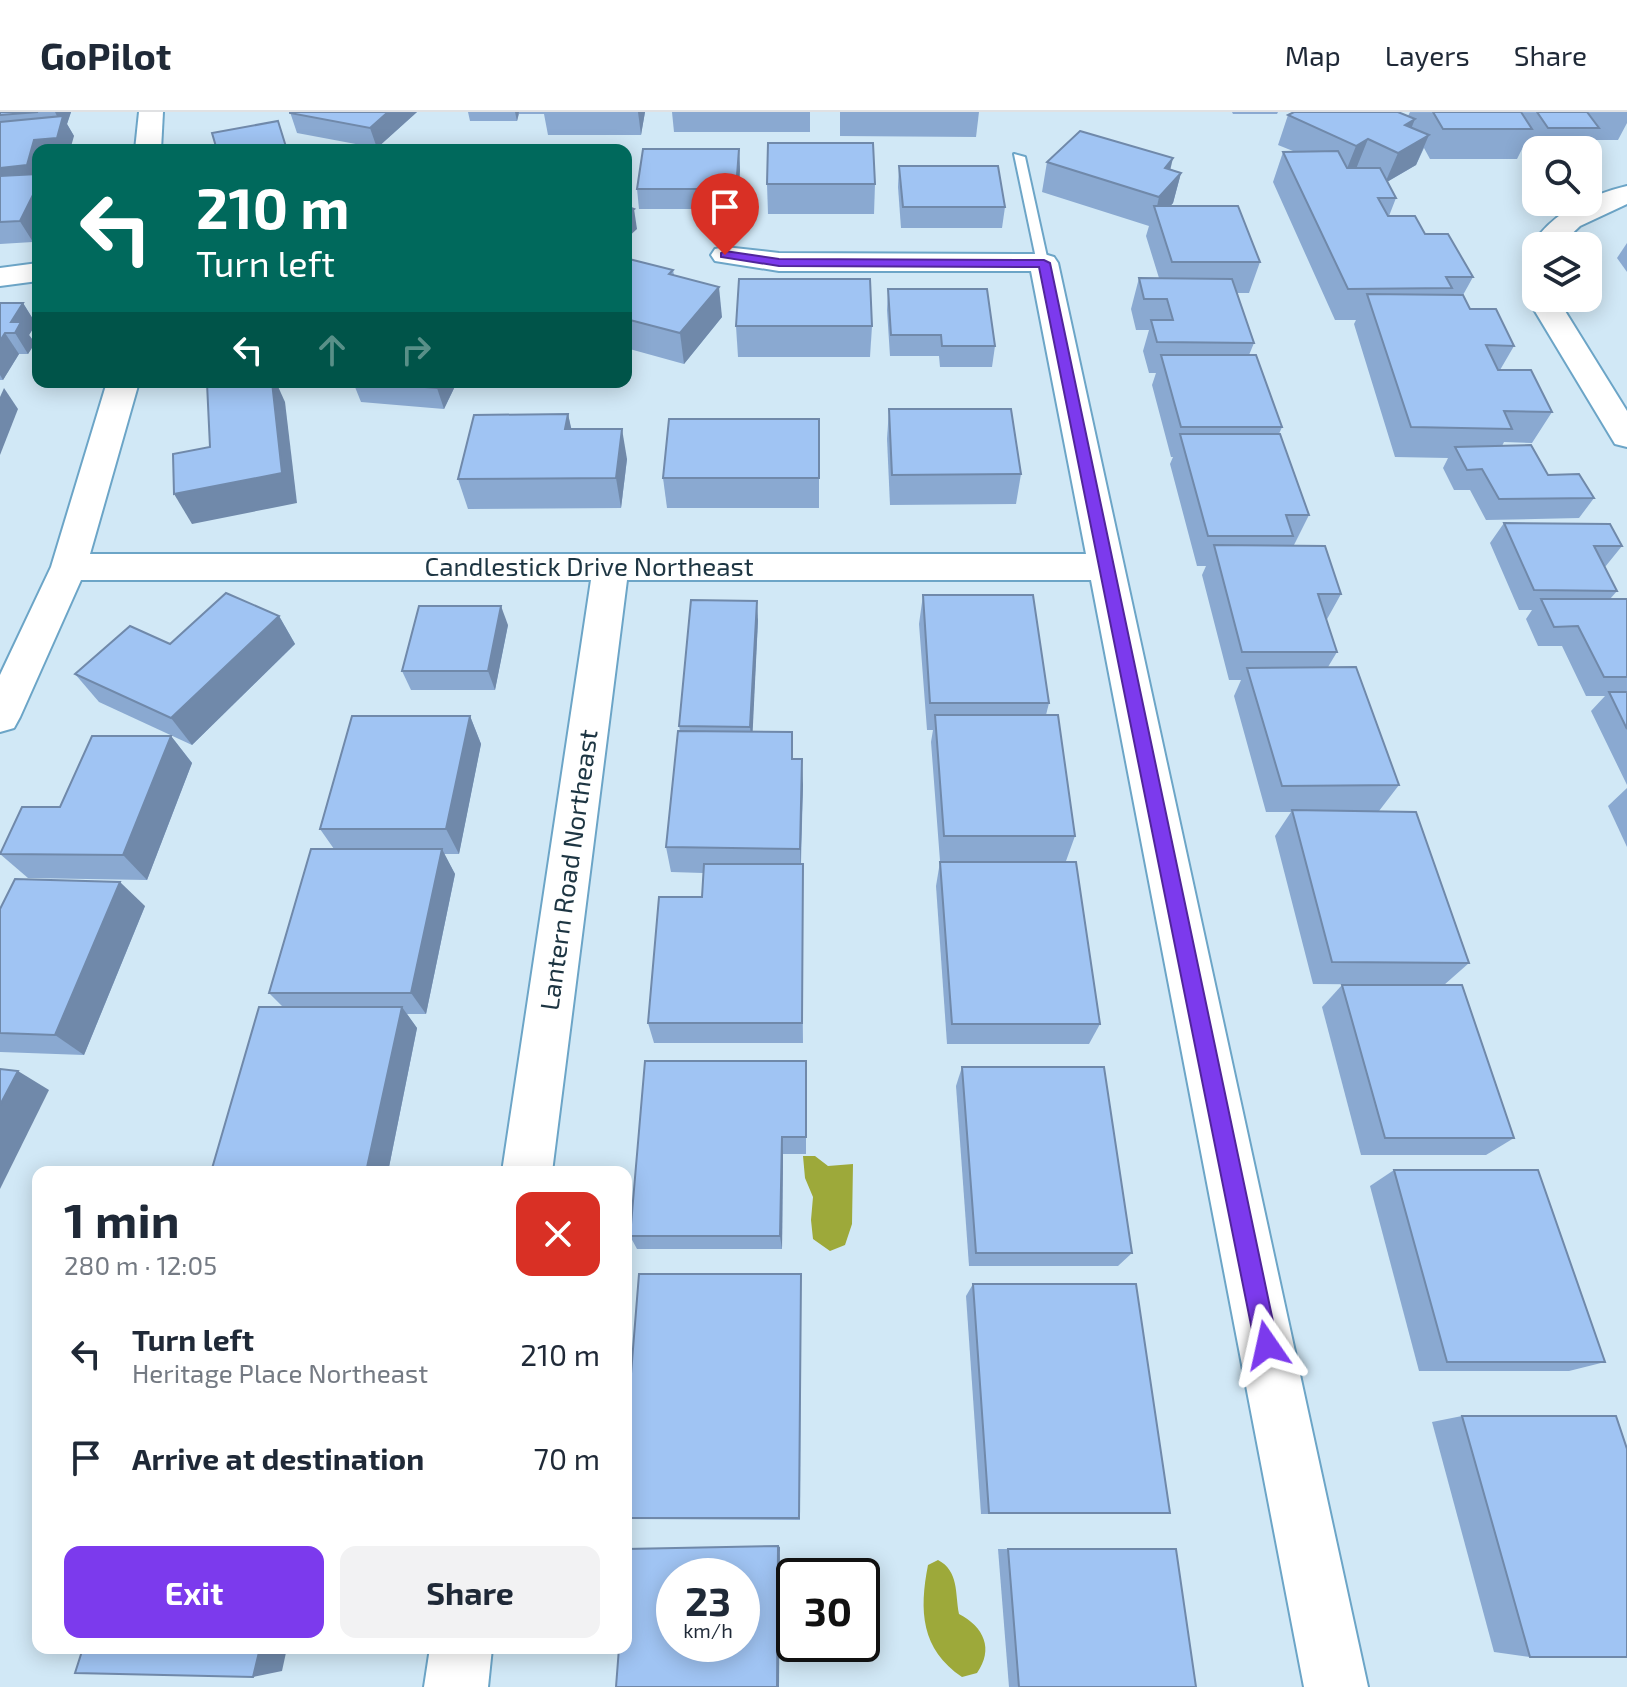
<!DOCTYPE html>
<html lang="en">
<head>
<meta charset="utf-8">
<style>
	body { margin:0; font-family:"Exo 2",sans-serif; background:#f2f2f3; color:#1f2937; height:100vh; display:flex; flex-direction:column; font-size:30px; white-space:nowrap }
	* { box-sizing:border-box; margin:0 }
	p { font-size:26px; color:#747a83 }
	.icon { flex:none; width:44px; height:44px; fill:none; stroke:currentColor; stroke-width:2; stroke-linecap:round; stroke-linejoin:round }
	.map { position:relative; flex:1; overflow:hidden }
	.panel { position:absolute; left:32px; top:1054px; width:600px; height:488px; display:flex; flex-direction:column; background:#fff; border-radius:16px; box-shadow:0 4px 20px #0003 }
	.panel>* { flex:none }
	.hud { position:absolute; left:32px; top:32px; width:600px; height:244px; border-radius:16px; box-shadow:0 4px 20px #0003; background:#00695c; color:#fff; overflow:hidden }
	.buttons { position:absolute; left:1522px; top:24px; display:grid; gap:16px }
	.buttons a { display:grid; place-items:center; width:80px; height:80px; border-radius:16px; background:#fff; box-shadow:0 4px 20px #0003; font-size:40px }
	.speed { position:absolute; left:656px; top:1446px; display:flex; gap:16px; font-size:40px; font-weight:700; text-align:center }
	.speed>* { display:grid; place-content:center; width:104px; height:104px; border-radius:50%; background:#fff; box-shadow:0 4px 20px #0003; line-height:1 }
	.speed small { font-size:20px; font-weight:400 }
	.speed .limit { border:4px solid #111; border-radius:12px; background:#fff; color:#111 }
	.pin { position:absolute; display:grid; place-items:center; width:68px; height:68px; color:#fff; margin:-82px -34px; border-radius:50% 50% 50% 0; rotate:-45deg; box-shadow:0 0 8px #0007 }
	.pin .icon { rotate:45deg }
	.me { position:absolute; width:88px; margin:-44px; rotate:349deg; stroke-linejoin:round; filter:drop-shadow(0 0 6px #0008) }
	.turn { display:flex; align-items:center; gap:28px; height:168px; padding:0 32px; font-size:36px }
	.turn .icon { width:104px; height:104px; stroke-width:2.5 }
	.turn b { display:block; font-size:56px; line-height:68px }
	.lanes { display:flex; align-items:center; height:76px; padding:0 32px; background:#0003; justify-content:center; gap:40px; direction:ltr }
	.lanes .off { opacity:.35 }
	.round { display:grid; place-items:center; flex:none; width:84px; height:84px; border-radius:16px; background:#f2f2f3 }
	.summary { display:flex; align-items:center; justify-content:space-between; height:136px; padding:0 32px }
	h1 { font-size:48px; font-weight:700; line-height:60px }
	.action { display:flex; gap:16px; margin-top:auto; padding:16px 32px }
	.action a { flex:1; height:92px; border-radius:16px; background:#7c3aed; color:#fff; font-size:32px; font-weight:700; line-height:92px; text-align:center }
	.action a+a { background:#f2f2f3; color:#1f2937 }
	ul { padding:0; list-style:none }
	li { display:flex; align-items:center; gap:24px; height:104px; padding:0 32px }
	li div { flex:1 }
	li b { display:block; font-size:30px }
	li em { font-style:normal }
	header { display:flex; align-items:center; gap:48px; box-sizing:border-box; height:112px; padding:0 40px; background:#fff; border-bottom:2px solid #e0e1e3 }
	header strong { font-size:38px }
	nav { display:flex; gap:44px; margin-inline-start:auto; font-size:28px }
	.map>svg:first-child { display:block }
	.water { fill:#9da93a }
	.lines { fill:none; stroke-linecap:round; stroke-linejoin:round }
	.lane-casing { stroke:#6ca5c7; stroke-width:4 }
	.street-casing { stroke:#6ca5c7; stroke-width:4 }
	.lane { fill:#fff; fill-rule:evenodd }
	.street { fill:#fff; fill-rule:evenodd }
	.wall { fill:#8aa9d1 }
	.shaded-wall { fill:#7089aa }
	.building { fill:#a0c4f3; stroke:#7089aa; stroke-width:2; fill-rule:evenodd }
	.route { fill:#7c3aed; stroke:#51269a; stroke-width:2 }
	.labels { text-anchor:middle; stroke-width:8; stroke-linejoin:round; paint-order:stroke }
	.street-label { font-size:26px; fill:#1d3542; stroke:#fff }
</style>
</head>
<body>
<header>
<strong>GoPilot</strong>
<nav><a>Map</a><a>Layers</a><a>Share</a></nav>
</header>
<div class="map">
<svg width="1627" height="1575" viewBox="0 0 1627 1575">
	<rect width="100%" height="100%" fill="#d1e8f6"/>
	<g class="water">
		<path d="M 803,1044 L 815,1044 L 828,1054 L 853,1052 L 852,1112 L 845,1133 L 830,1139 L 813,1127 L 811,1108 L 813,1085 L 805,1066 Z"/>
		<path d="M 938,1448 C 959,1459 955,1481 959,1502 C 984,1515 994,1537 977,1561 L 962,1565 C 921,1537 919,1499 928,1453 Z"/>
	</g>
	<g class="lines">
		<defs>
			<path id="lane" d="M 1014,42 L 1025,45 L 1049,154 L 1037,151 Z"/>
			<g id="street">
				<path d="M 139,0 L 163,0 L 161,38 L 135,38 Z"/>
				<path d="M 1627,74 L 1627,92 L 1580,114 L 1559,134 L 1536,134 L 1536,140 L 1531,134 C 1553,100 1589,83 1627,74 Z"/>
				<path d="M 725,135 L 779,141 L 1044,142 L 1054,145 L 1058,151 L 1368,1575 L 1304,1575 L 1091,468 L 627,468 L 552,1060 L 502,1060 L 591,468 L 81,468 L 20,605 L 14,616 L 0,620 L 0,563 L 51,455 L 107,270 L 139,270 L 90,442 L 1086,442 L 1031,159 L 779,159 L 715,149 L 711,143 L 715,137 Z"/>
				<path d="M 38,151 L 38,169 L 0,174 L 0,156 Z"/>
				<path d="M 1536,179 L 1536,186 L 1557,186 L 1627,299 L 1627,335 L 1615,332 L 1527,186 Z"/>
				<path d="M 430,1536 L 492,1536 L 488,1575 L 424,1575 Z"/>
			</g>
		</defs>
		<use href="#lane" class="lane-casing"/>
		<use href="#street" class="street-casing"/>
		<use href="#lane" class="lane"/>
		<use href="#street" class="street"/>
	</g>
	<g class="wall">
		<path d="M 0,0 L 71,0 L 67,12 L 74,24 L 38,38 L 38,119 L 33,130 L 0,132 Z"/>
		<path d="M 290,0 L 417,0 L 377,36 L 297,21 Z"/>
		<path d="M 468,0 L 645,0 L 641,23 L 548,23 L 544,2 L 519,2 L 517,9 L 470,9 Z"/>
		<path d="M 672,0 L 810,0 L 810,20 L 674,20 Z"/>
		<path d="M 840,0 L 979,0 L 976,25 L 840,24 Z"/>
		<path d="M 1232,0 L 1278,0 L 1277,2 L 1233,2 Z"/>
		<path d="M 1410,0 L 1627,0 L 1627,11 L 1618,28 L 1592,28 L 1587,38 L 1536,38 L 1536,46 L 1532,46 L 1524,33 L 1517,47 L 1430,47 L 1424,36 L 1416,53 L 1387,70 L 1396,86 L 1389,104 L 1425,122 L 1473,165 L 1463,183 L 1470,197 L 1514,234 L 1500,258 L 1552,300 L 1532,331 L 1504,330 L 1502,334 L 1548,363 L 1594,386 L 1579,406 L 1486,408 L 1470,378 L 1454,378 L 1443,356 L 1448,346 L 1395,345 L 1354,212 L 1356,208 L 1335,208 L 1273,70 L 1283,40 L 1293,39 L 1278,33 L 1288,3 L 1408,4 Z"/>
		<path d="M 739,37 L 740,58 L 737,97 L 639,97 L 637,77 Z"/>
		<path d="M 1047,50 L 1171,57 L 1181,61 L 1173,91 L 1170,94 L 1260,150 L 1249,181 L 1236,181 L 1254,231 L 1249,243 L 1282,315 L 1279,322 L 1309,403 L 1294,433 L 1341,482 L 1326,509 L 1337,540 L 1328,555 L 1399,673 L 1379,699 L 1469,851 L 1444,873 L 1313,872 L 1275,724 L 1291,700 L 1266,700 L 1234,584 L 1241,568 L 1229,568 L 1202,463 L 1206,454 L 1197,454 L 1170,352 L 1173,345 L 1171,345 L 1152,273 L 1156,261 L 1149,261 L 1143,239 L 1149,218 L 1136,218 L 1131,197 L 1139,166 L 1159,166 L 1146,124 L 1149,114 L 1042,80 Z"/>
		<path d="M 899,54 L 1005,95 L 1002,116 L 901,116 L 898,75 Z"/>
		<path d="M 767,72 L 875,72 L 874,102 L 768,102 Z"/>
		<path d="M 1627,131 L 1627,160 L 1617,146 Z"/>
		<path d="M 626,150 L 673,158 L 674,163 L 722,205 L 684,252 L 626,236 Z"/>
		<path d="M 888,177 L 995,234 L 992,255 L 940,255 L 939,244 L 890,244 L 887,198 Z"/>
		<path d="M 0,191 L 23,191 L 36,212 L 29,223 L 35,231 L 28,242 L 19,242 L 3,268 L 0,268 Z"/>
		<path d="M 736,214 L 872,214 L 870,245 L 738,245 Z"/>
		<path d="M 353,270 L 457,270 L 444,297 L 361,290 Z"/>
		<path d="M 889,297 L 1021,362 L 1016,392 L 890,393 L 887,327 Z"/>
		<path d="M 568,302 L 571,317 L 627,347 L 621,396 L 468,397 L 458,367 Z"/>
		<path d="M 819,307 L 819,396 L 667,396 L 663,366 Z"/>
		<path d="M 1504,411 L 1622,434 L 1605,455 L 1617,479 L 1610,487 L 1627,487 L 1627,673 L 1591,599 L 1605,584 L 1586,584 L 1562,534 L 1538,534 L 1526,507 L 1532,498 L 1519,498 L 1490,431 Z"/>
		<path d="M 923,483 L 1049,591 L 1046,603 L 1075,724 L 1066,749 L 940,749 L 931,630 L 933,618 L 927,618 L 919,512 Z"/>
		<path d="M 279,504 L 295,532 L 192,633 L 99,590 L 75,562 L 170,532 Z"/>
		<path d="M 758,508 L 752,620 L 793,647 L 803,673 L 801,752 L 803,931 L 654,931 L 648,911 L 702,785 L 703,761 L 671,760 L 666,735 L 680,619 L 679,614 Z"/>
		<path d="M 508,513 L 495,578 L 411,578 L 402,559 Z"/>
		<path d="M 470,604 L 481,632 L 459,742 L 444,742 L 455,762 L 426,902 L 407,902 L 417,916 L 388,1060 L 211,1060 L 283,895 L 269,881 L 334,737 L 320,717 Z"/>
		<path d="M 171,624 L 192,651 L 147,768 L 28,766 L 0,742 L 60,695 Z"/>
		<path d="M 1627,676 L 1627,735 L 1608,694 Z"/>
		<path d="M 940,750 L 1100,912 L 1089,932 L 947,932 L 936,774 Z"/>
		<path d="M 145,794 L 84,943 L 0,940 L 0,797 Z"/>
		<path d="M 1342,873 L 1514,1026 L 1486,1043 L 1361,1043 L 1322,895 Z"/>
		<path d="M 806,949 L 806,1042 L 783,1042 L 782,1137 L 637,1137 L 630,1124 Z"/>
		<path d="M 962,955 L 1132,1141 L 1118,1154 L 969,1154 L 956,974 Z"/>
		<path d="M 1394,1058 L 1605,1250 L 1569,1259 L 1419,1259 L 1370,1074 Z"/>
		<path d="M 801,1162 L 800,1408 L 626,1407 L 626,1324 Z"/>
		<path d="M 973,1172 L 1170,1401 L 1153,1402 L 981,1402 L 966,1184 Z"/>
		<path d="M 1462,1304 L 1530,1545 L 1494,1540 L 1432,1310 Z"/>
		<path d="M 998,1437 L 1176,1437 L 1196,1575 L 1009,1575 Z"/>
	</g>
	<g class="shaded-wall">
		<path d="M 55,0 L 71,0 L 67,12 L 74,24 L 70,38 L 38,38 L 38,119 L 33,130 L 0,78 L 0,56 L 34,28 L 61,12 Z"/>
		<path d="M 388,0 L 417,0 L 377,36 L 370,16 Z"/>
		<path d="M 515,0 L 519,0 L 517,9 Z"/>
		<path d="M 638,0 L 645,0 L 641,23 Z"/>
		<path d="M 1415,7 L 1403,37 L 1405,13 Z"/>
		<path d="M 1429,23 L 1416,53 L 1385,71 L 1398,41 Z"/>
		<path d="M 1368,27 L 1356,57 L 1344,64 L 1356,34 Z"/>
		<path d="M 739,37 L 740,58 L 737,97 L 736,77 Z"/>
		<path d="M 1173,46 L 1166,76 L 1157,86 L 1165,56 Z"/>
		<path d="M 1181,61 L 1173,91 L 1158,108 L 1156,99 L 1159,85 Z"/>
		<path d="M 634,97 L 637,117 L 626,127 L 626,103 Z"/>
		<path d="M 719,175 L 722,205 L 684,252 L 680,221 Z"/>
		<path d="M 23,191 L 36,212 L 29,223 L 35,231 L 28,242 L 15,221 L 11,210 Z"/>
		<path d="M 5,221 L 19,242 L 3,268 L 0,263 L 0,229 Z"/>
		<path d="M 272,270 L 276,270 L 285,290 L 297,391 L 192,412 L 174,382 Z"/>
		<path d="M 440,270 L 457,270 L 444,297 L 437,276 Z"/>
		<path d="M 4,276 L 18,297 L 0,343 L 0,285 Z"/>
		<path d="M 568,302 L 575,333 L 565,317 Z"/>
		<path d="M 622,317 L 627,347 L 621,396 L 616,366 Z"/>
		<path d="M 757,489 L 758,508 L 752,633 L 750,615 Z"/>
		<path d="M 501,494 L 508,513 L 495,578 L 488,559 Z"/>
		<path d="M 279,504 L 295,532 L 192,633 L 171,606 Z"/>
		<path d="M 470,604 L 481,632 L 459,742 L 446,717 Z"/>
		<path d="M 171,624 L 192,651 L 147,768 L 123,743 Z"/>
		<path d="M 802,647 L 803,673 L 800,762 L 800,737 Z"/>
		<path d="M 442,737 L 455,762 L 426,902 L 411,881 Z"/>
		<path d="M 120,770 L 145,794 L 84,943 L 55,923 Z"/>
		<path d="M 402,895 L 417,916 L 388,1060 L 366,1060 Z"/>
		<path d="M 18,959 L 49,978 L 0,1077 L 0,993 Z"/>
		<path d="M 782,1025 L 783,1042 L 782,1137 L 780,1124 Z"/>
		<path d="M 778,1434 L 780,1435 L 779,1575 L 777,1575 Z"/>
		<path d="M 260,1536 L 287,1536 L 282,1559 L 253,1565 Z"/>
	</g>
	<g class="building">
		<path d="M 0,0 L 38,0 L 0,3 Z"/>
		<path d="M 290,0 L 388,0 L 370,16 L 290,1 Z"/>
		<path d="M 1294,0 L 1398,0 L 1415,7 L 1405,13 L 1429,23 L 1398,41 L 1368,27 L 1356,34 L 1288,3 Z"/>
		<path d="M 1433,0 L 1521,0 L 1532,17 L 1443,17 Z"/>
		<path d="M 1537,0 L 1587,0 L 1599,16 L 1548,16 Z"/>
		<path d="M 63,4 L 57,26 L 34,28 L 27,53 L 0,56 L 0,10 Z"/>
		<path d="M 278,9 L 287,38 L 217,38 L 212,21 Z"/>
		<path d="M 1080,19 L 1173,46 L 1165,56 L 1181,61 L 1159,85 L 1047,50 Z"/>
		<path d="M 768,31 L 873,31 L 875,72 L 767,72 Z"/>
		<path d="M 643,37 L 739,37 L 736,77 L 637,77 Z"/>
		<path d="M 1338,39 L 1347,56 L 1380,56 L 1396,86 L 1378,86 L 1388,104 L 1415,104 L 1425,122 L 1448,122 L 1473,165 L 1446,165 L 1452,176 L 1348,177 L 1283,40 Z"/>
		<path d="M 899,54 L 998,54 L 1005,95 L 903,95 Z"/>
		<path d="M 38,62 L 38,73 L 20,109 L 0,110 L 0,64 Z"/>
		<path d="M 626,94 L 634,97 L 626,103 Z"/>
		<path d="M 1154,94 L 1238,94 L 1260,150 L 1172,150 Z"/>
		<path d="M 629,147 L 673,158 L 669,162 L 719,175 L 680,221 L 626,207 L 626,150 Z"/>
		<path d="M 1139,166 L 1232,167 L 1254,231 L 1157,230 L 1151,208 L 1173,208 L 1167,187 L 1144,187 Z"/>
		<path d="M 739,167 L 870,167 L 872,214 L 736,214 Z"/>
		<path d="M 888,177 L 987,177 L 995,234 L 942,234 L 941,223 L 891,223 Z"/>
		<path d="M 1367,182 L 1463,183 L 1470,197 L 1496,197 L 1514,234 L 1486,233 L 1498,258 L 1531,258 L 1552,300 L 1504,299 L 1512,317 L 1411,315 Z"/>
		<path d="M 0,191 L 23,191 L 11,210 L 21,210 L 15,221 L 5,221 L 0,229 Z"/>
		<path d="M 1161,243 L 1256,243 L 1282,315 L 1181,315 Z"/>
		<path d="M 214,270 L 272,270 L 282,361 L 174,382 L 173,342 L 210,335 L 207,271 Z"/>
		<path d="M 360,270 L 440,270 L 437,276 Z"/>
		<path d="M 889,297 L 1011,297 L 1021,362 L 892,363 Z"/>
		<path d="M 568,302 L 565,317 L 622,317 L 616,366 L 458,367 L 474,303 Z"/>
		<path d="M 669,307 L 819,307 L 819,366 L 663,366 Z"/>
		<path d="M 1180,322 L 1280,322 L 1309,403 L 1286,403 L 1293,424 L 1208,424 Z"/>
		<path d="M 1531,333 L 1548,363 L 1579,362 L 1594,386 L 1499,387 L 1482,357 L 1467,358 L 1455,335 Z"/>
		<path d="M 1504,411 L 1610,412 L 1622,434 L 1594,434 L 1617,479 L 1534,478 Z"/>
		<path d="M 1214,433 L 1325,434 L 1341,482 L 1318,482 L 1337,540 L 1242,540 Z"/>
		<path d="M 226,481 L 279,504 L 171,606 L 75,562 L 130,514 L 170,532 Z"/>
		<path d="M 923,483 L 1033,483 L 1049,591 L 930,591 Z"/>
		<path d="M 1541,487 L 1627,487 L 1627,565 L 1604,565 L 1578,514 L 1554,515 Z"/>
		<path d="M 691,488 L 757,489 L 750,615 L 679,614 Z"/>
		<path d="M 419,494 L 501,494 L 488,559 L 402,559 Z"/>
		<path d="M 1356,555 L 1399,673 L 1282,674 L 1247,556 Z"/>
		<path d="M 1609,580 L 1627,580 L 1627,617 Z"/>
		<path d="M 935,603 L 1058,603 L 1075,724 L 944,724 Z"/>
		<path d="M 352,604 L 470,604 L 446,717 L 320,717 Z"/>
		<path d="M 678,619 L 792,620 L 792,647 L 802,647 L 800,737 L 666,735 Z"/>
		<path d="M 92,624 L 171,624 L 123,743 L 0,742 L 22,695 L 60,695 Z"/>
		<path d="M 1292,698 L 1416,700 L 1469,851 L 1332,850 Z"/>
		<path d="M 311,737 L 442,737 L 411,881 L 269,881 Z"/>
		<path d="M 940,750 L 1076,750 L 1100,912 L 952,912 Z"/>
		<path d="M 704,752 L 803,752 L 802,911 L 648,911 L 659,785 L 702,785 Z"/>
		<path d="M 15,767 L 120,770 L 55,923 L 0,921 L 0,797 Z"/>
		<path d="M 1342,873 L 1462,873 L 1514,1026 L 1385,1026 Z"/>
		<path d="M 259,895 L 402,895 L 366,1060 L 211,1060 Z"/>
		<path d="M 645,949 L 806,949 L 806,1025 L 782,1025 L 780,1124 L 630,1124 Z"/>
		<path d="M 962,955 L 1104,955 L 1132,1141 L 976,1141 Z"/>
		<path d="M 0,957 L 18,959 L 0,993 Z"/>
		<path d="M 1394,1058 L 1538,1058 L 1605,1250 L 1447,1250 Z"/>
		<path d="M 639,1162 L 801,1162 L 799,1406 L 626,1406 L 626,1324 Z"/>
		<path d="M 973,1172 L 1136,1172 L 1170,1401 L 989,1401 Z"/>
		<path d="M 1462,1304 L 1616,1304 L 1627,1337 L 1627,1545 L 1530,1545 Z"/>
		<path d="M 778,1434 L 777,1575 L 616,1575 L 619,1536 L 626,1536 L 626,1437 ZM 674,1464 L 742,1464 L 742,1532 L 674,1532 Z"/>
		<path d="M 1008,1437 L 1176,1437 L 1196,1575 L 1019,1575 Z"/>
		<path d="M 83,1536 L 260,1536 L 253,1565 L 75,1561 Z"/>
	</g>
	<path class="route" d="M 725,139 L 779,147 L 1044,148 L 1050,151 L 1278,1233 L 1275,1241 L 1267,1244 L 1259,1241 L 1255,1233 L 1039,155 L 779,154 L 721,145 L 721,141 Z"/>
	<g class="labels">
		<g class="street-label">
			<text x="589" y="464">Candlestick Drive Northeast</text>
			<text transform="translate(569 758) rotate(-82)" y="9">Lantern Road Northeast</text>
		</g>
	</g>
</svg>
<div class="buttons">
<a><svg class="icon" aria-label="search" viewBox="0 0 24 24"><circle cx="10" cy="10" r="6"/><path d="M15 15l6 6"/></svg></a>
<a><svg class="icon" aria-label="layers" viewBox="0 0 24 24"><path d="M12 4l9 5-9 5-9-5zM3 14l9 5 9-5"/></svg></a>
</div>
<div class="speed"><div>23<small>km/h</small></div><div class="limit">30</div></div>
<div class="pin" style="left:725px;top:143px;background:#d93025"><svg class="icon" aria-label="arrive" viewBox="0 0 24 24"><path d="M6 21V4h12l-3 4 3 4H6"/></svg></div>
<svg class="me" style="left:1267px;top:1233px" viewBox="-20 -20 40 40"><path d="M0-17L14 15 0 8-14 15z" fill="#7c3aed" stroke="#fff" stroke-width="4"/></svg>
<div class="hud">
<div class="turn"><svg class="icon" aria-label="left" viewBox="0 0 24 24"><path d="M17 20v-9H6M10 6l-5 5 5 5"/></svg><div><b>210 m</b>Turn left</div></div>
<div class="lanes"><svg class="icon" aria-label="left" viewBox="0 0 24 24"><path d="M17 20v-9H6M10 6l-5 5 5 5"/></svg><svg class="icon off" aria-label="ahead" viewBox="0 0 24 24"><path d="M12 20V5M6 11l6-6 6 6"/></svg><svg class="icon off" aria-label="right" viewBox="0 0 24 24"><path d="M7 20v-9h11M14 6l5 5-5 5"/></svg></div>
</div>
<section class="panel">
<div class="summary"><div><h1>1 min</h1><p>280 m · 12:05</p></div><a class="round" style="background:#d93025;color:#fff"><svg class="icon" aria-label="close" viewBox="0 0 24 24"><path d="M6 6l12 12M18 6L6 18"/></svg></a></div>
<ul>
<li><svg class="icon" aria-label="left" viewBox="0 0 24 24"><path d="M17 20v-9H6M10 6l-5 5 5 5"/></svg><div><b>Turn left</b><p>Heritage Place Northeast</p></div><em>210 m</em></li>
<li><svg class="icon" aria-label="arrive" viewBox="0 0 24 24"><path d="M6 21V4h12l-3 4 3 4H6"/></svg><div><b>Arrive at destination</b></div><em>70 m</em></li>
</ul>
<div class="action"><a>Exit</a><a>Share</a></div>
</section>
</div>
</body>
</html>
